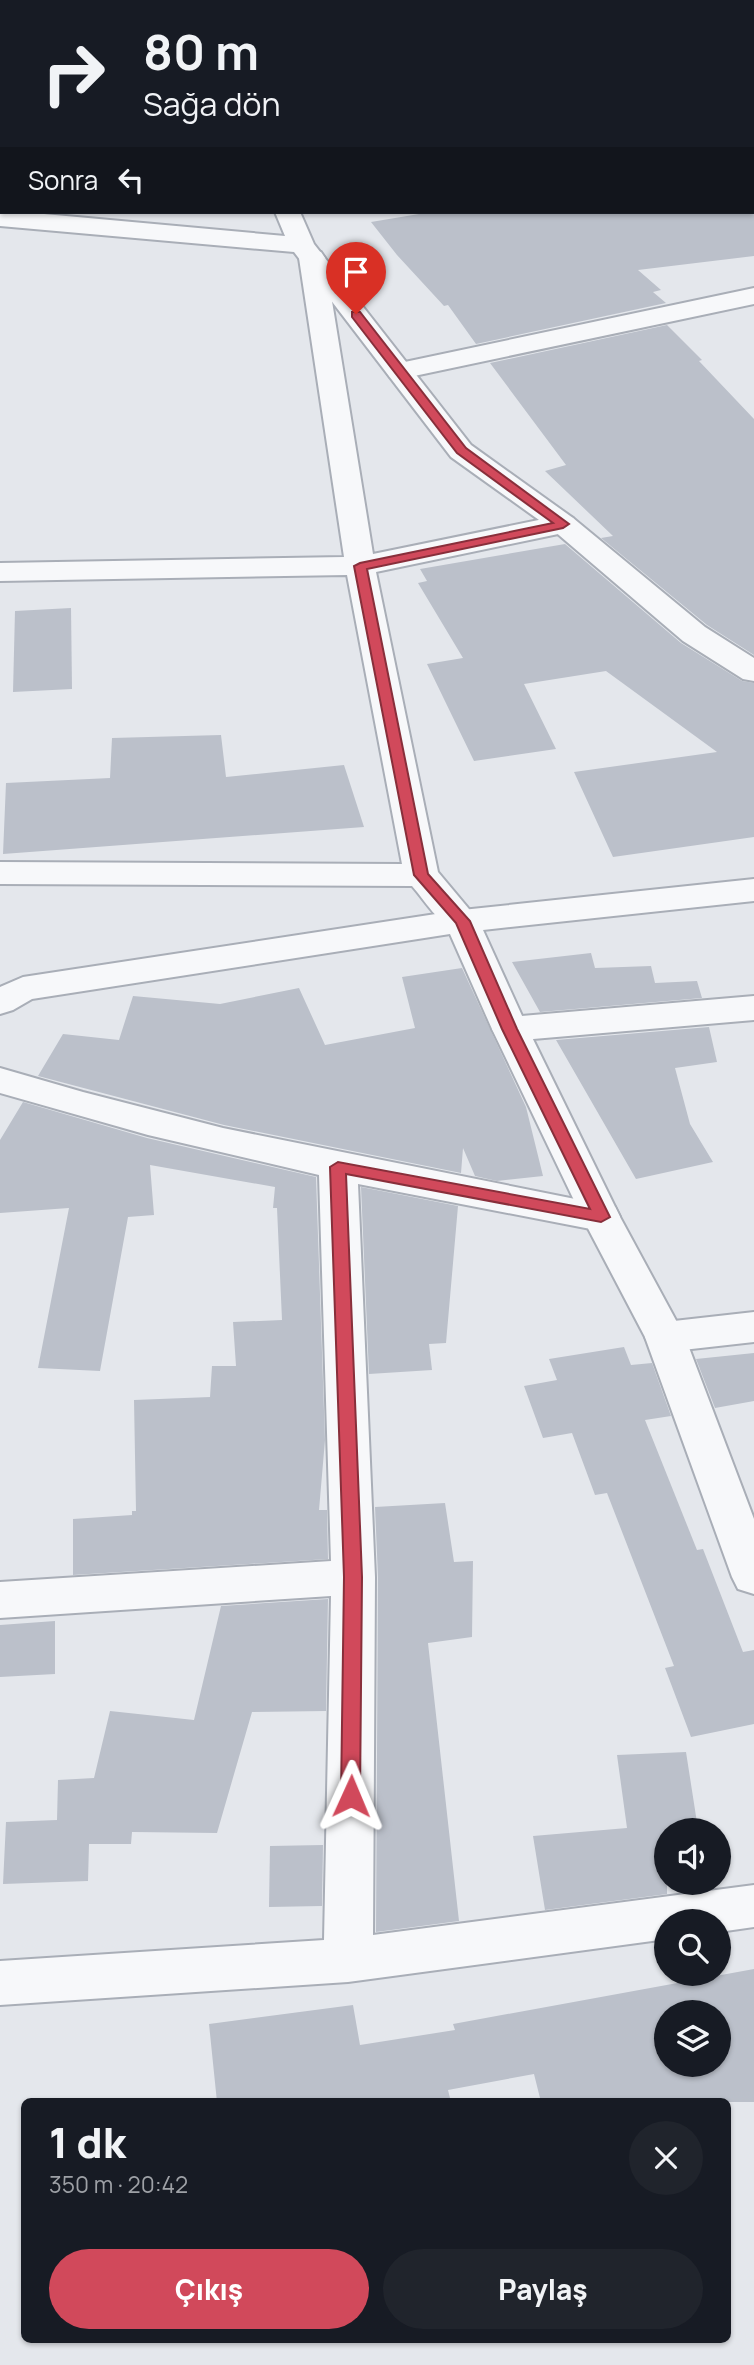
<!DOCTYPE html>
<html lang="tr">
<head>
<meta charset="utf-8">
<style>
	body { margin:0; font-family:Manrope,sans-serif; background:#20242c; color:#f1f3f6; height:100vh; display:flex; flex-direction:column; font-size:26px; white-space:nowrap }
	* { box-sizing:border-box; margin:0 }
	p { font-size:23px; color:#9ea1a6 }
	.icon { flex:none; width:38px; height:38px; fill:none; stroke:currentColor; stroke-width:2; stroke-linecap:round; stroke-linejoin:round }
	.map { position:relative; flex:1; overflow:hidden }
	.side { position:absolute; left:21px; top:2098px; width:710px; height:245px; display:flex; flex-direction:column; background:#171b24; border-radius:10px; box-shadow:0 2px 5px #0004 }
	.side>* { flex:none }
	.top-card { position:absolute; left:0px; top:0px; width:754px; height:214px; box-shadow:0 2px 5px #0004; background:#171b24; color:#f1f3f6; overflow:hidden }
	.tools { position:absolute; left:654px; top:1818px; display:grid; gap:14px }
	.tools a { display:grid; place-items:center; width:77px; height:77px; border-radius:50%; background:#171b24; box-shadow:0 2px 5px #0004; font-size:35px }
	.pin { position:absolute; display:grid; place-items:center; width:60px; height:60px; color:#fff; margin:-72px -30px; border-radius:50% 50% 50% 0; rotate:-45deg; box-shadow:0 0 7px #0007 }
	.pin .icon { rotate:45deg }
	.me { position:absolute; width:77px; margin:-38px; rotate:1deg; stroke-linejoin:round; filter:drop-shadow(0 0 5px #0008) }
	.turn { display:flex; align-items:center; gap:24px; height:147px; padding:0 28px; font-size:32px }
	.turn .icon { width:91px; height:91px; stroke-width:2.5 }
	.turn b { display:block; font-size:49px; line-height:60px }
	.then { display:flex; align-items:center; height:66px; padding:0 28px; background:#0003; gap:14px; font-size:26px }
	.round { display:grid; place-items:center; flex:none; width:74px; height:74px; border-radius:37px; background:#20242c }
	.summary { display:flex; align-items:center; justify-content:space-between; height:119px; padding:0 28px }
	h1 { font-size:42px; font-weight:800; line-height:52px }
	.action { display:flex; gap:14px; margin-top:auto; padding:14px 28px }
	.action a { flex:1; height:80px; border-radius:42px; background:#d1495b; color:#fff; font-size:28px; font-weight:800; line-height:80px; text-align:center }
	.action a+a { background:#20242c; color:#f1f3f6 }
	.map>svg:first-child { display:block }
	.building { fill:#bbc0ca; fill-rule:evenodd }
	.lines { fill:none; stroke-linecap:round; stroke-linejoin:round }
	.minor-casing { stroke:#a9aeb7; stroke-width:4 }
	.tertiary-casing { stroke:#a9aeb7; stroke-width:4 }
	.minor { fill:#f7f8fa; fill-rule:evenodd }
	.tertiary { fill:#f7f8fa; fill-rule:evenodd }
	.route { fill:#d1495b; stroke:#882f3b; stroke-width:2 }
</style>
</head>
<body>
<div class="map">
<svg width="754" height="2365" viewBox="0 0 754 2365">
	<rect width="100%" height="100%" fill="#e4e7ec"/>
	<g class="building">
		<path d="M 431,212 L 754,212 L 754,256 L 638,270 L 661,290 L 653,292 L 666,303 L 476,344 L 448,305 L 444,306 L 397,255 L 371,222 Z"/>
		<path d="M 667,325 L 702,360 L 699,361 L 754,419 L 754,655 L 707,625 L 601,538 L 613,536 L 545,471 L 566,465 L 490,363 Z"/>
		<path d="M 565,544 L 681,643 L 742,681 L 754,683 L 754,837 L 613,857 L 574,772 L 717,752 L 606,671 L 524,684 L 556,749 L 474,761 L 427,664 L 463,658 L 418,583 L 427,581 L 420,569 Z"/>
		<path d="M 71,608 L 72,689 L 13,692 L 15,611 Z"/>
		<path d="M 221,735 L 226,777 L 344,765 L 364,827 L 3,854 L 6,783 L 110,778 L 112,738 Z"/>
		<path d="M 591,953 L 595,968 L 651,966 L 655,983 L 697,981 L 702,998 L 540,1012 L 512,962 Z"/>
		<path d="M 462,968 L 526,1107 L 543,1176 L 497,1181 L 475,1176 L 463,1148 L 461,1173 L 224,1125 L 38,1076 L 63,1034 L 119,1040 L 133,996 L 220,1004 L 299,988 L 325,1045 L 415,1028 L 402,977 Z"/>
		<path d="M 709,1027 L 717,1062 L 675,1068 L 690,1124 L 713,1162 L 636,1179 L 556,1040 Z"/>
		<path d="M 23,1102 L 147,1138 L 316,1177 L 325,1440 L 319,1510 L 327,1510 L 328,1559 L 73,1575 L 73,1519 L 132,1515 L 132,1511 L 136,1511 L 134,1400 L 210,1397 L 212,1366 L 236,1366 L 233,1322 L 282,1320 L 277,1208 L 273,1208 L 275,1187 L 150,1165 L 154,1215 L 128,1217 L 100,1371 L 38,1368 L 69,1208 L 0,1213 L 0,1140 Z"/>
		<path d="M 361,1187 L 458,1206 L 446,1343 L 429,1344 L 432,1370 L 369,1374 Z"/>
		<path d="M 624,1347 L 631,1365 L 652,1363 L 671,1416 L 645,1420 L 697,1550 L 703,1549 L 743,1652 L 754,1650 L 754,1724 L 691,1737 L 665,1668 L 674,1666 L 607,1493 L 595,1495 L 572,1433 L 543,1438 L 524,1386 L 557,1380 L 549,1359 Z"/>
		<path d="M 754,1353 L 754,1401 L 715,1408 L 696,1359 Z"/>
		<path d="M 445,1503 L 454,1562 L 473,1561 L 472,1637 L 428,1643 L 459,1921 L 376,1932 L 378,1577 L 375,1507 Z"/>
		<path d="M 328,1599 L 326,1711 L 252,1712 L 217,1833 L 132,1832 L 131,1844 L 89,1844 L 88,1881 L 3,1884 L 6,1822 L 57,1820 L 58,1780 L 94,1778 L 110,1711 L 194,1720 L 221,1606 Z"/>
		<path d="M 55,1621 L 55,1674 L 0,1677 L 0,1625 Z"/>
		<path d="M 686,1752 L 698,1829 L 667,1830 L 667,1894 L 545,1910 L 533,1836 L 627,1828 L 617,1755 Z"/>
		<path d="M 323,1845 L 322,1906 L 269,1907 L 270,1846 Z"/>
		<path d="M 754,1969 L 754,2102 L 541,2102 L 534,2074 L 448,2090 L 451,2102 L 217,2102 L 209,2024 L 353,2005 L 360,2045 L 455,2030 L 453,2024 ZM 667,2012 L 719,2012 L 719,2065 L 667,2065 Z"/>
	</g>
	<g class="lines">
		<defs>
			<g id="minor">
				<rect x="752" y="107" width="2" height="14"/>
				<path d="M 312,250 L 321,252 L 325,258 L 373,554 L 563,515 L 573,518 L 578,524 L 573,530 L 563,533 L 376,572 L 438,872 L 479,921 L 474,929 C 444,937 430,906 412,886 L 0,884 L 0,862 L 402,864 L 347,575 L 0,581 L 0,563 L 344,557 L 299,258 L 303,252 Z"/>
				<path d="M 754,288 L 754,304 L 400,379 L 390,377 L 386,371 L 390,365 L 400,363 Z"/>
				<path d="M 754,996 L 754,1020 L 510,1041 L 497,1037 L 492,1029 L 497,1021 L 510,1017 Z"/>
				<path d="M 0,1068 L 83,1092 L 223,1128 L 615,1207 L 620,1217 L 615,1227 L 601,1231 L 358,1184 L 375,1577 L 373,1935 L 754,1885 L 754,1927 L 719,1932 L 719,1922 L 667,1922 L 667,1939 L 348,1982 L 0,2005 L 0,1961 L 324,1940 L 331,1596 L 0,1618 L 0,1582 L 331,1561 L 319,1175 L 148,1135 L 0,1093 Z"/>
				<path d="M 754,1312 L 754,1342 L 665,1352 L 651,1348 L 645,1337 L 651,1326 L 665,1322 Z"/>
			</g>
			<g id="tertiary">
				<rect x="200" y="0" width="22" height="2"/>
				<path d="M 0,210 L 285,236 L 275,212 L 300,212 L 314,244 L 471,445 L 573,518 L 705,627 L 754,658 L 754,681 L 743,679 L 683,641 L 553,530 L 451,457 L 294,252 L 0,226 Z"/>
				<path d="M 754,879 L 754,901 L 483,930 L 528,1029 L 620,1217 L 685,1337 L 754,1519 L 754,1594 L 738,1589 L 732,1577 L 645,1337 L 582,1217 L 492,1029 L 450,934 L 32,999 L 13,1010 L 0,1014 L 0,987 L 23,977 L 462,910 Z"/>
			</g>
		</defs>
		<use href="#minor" class="minor-casing"/>
		<use href="#tertiary" class="tertiary-casing"/>
		<use href="#minor" class="minor"/>
		<use href="#tertiary" class="tertiary"/>
	</g>
	<path class="route" d="M 352,312 L 360,312 L 466,448 L 569,524 L 563,528 L 367,569 L 428,874 L 470,921 L 517,1029 L 610,1217 L 601,1222 L 346,1174 L 362,1577 L 360,1796 L 357,1801 L 351,1804 L 344,1801 L 341,1796 L 344,1577 L 330,1167 L 338,1162 L 590,1209 L 502,1029 L 456,923 L 414,875 L 354,566 L 360,563 L 553,523 L 457,453 L 352,317 Z"/>
</svg>
<div class="tools">
<a><svg class="icon" aria-label="sound" viewBox="0 0 24 24"><path d="M4 9h4l5-4v14l-5-4H4zM17 9q2 3 0 6"/></svg></a>
<a><svg class="icon" aria-label="search" viewBox="0 0 24 24"><circle cx="10" cy="10" r="6"/><path d="M15 15l6 6"/></svg></a>
<a><svg class="icon" aria-label="layers" viewBox="0 0 24 24"><path d="M12 4l9 5-9 5-9-5zM3 14l9 5 9-5"/></svg></a>
</div>
<div class="pin" style="left:356px;top:314px;background:#d93025"><svg class="icon" aria-label="arrive" viewBox="0 0 24 24"><path d="M6 21V4h12l-3 4 3 4H6"/></svg></div>
<svg class="me" style="left:351px;top:1796px" viewBox="-20 -20 40 40"><path d="M0-17L14 15 0 8-14 15z" fill="#d1495b" stroke="#fff" stroke-width="4"/></svg>
<div class="top-card">
<div class="turn"><svg class="icon" aria-label="right" viewBox="0 0 24 24"><path d="M7 20v-9h11M14 6l5 5-5 5"/></svg><div><b>80 m</b>Sağa dön</div></div>
<div class="then">Sonra<svg class="icon" aria-label="left" viewBox="0 0 24 24"><path d="M17 20v-9H6M10 6l-5 5 5 5"/></svg></div>
</div>
<section class="side">
<div class="summary"><div><h1>1 dk</h1><p>350 m · 20:42</p></div><a class="round"><svg class="icon" aria-label="close" viewBox="0 0 24 24"><path d="M6 6l12 12M18 6L6 18"/></svg></a></div>
<div class="action"><a>Çıkış</a><a>Paylaş</a></div>
</section>
</div>
</body>
</html>
